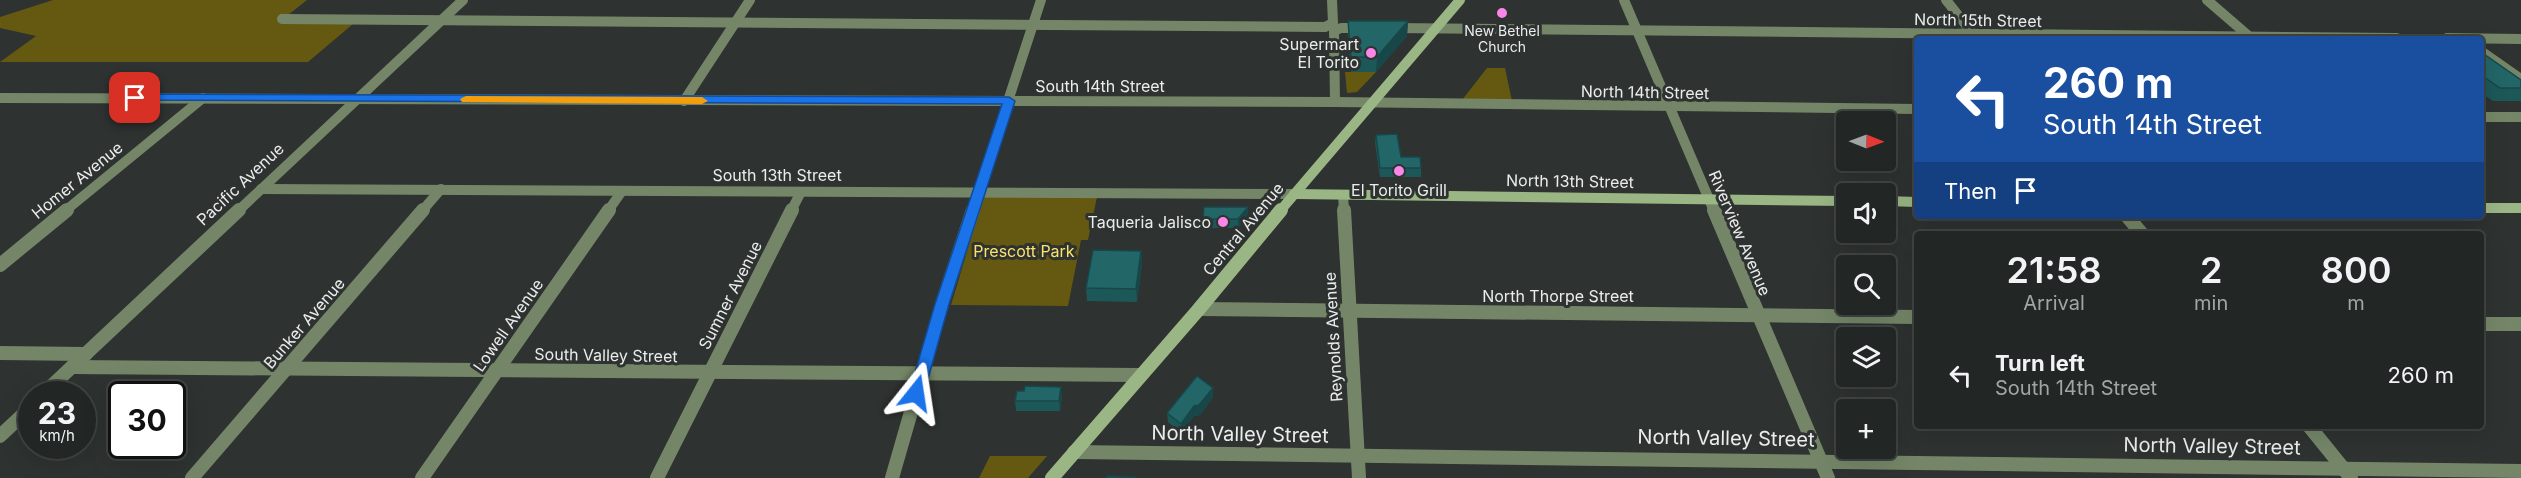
<!DOCTYPE html>
<html lang="en">
<head>
<meta charset="utf-8">
<style>
	body { margin:0; font-family:Inter,sans-serif; background:#2e3231; color:#f1f3f6; height:100vh; display:flex; flex-direction:column; font-size:22px; white-space:nowrap }
	* { box-sizing:border-box; margin:0 }
	p { font-size:20px; color:#a2a5a6 }
	.icon { flex:none; width:33px; height:33px; fill:none; stroke:currentColor; stroke-width:2; stroke-linecap:round; stroke-linejoin:round }
	.map { position:relative; flex:1; overflow:hidden }
	.sheet { position:absolute; left:1914px; top:231px; width:570px; height:198px; display:flex; flex-direction:column; background:#222624; border-radius:6px; box-shadow:0 6px 24px #0002,0 0 0 2px #3f4341 }
	.sheet>* { flex:none }
	.banner { position:absolute; left:1914px; top:36px; width:570px; height:183px; border-radius:6px; box-shadow:0 6px 24px #0002,0 0 0 2px #3f4341; background:#1a4fa0; color:#fff; overflow:hidden }
	.needle { width:39px; rotate:91deg }
	.tools { position:absolute; left:1836px; top:111px; display:grid; gap:12px }
	.tools a { display:grid; place-items:center; width:60px; height:60px; border-radius:6px; background:#222624; box-shadow:0 6px 24px #0002,0 0 0 2px #3f4341; font-size:30px }
	.speed { position:absolute; left:18px; top:381px; display:flex; gap:12px; font-size:30px; font-weight:700; text-align:center }
	.speed>* { display:grid; place-content:center; width:78px; height:78px; border-radius:50%; background:#222624; box-shadow:0 6px 24px #0002,0 0 0 2px #3f4341; line-height:1 }
	.speed small { font-size:15px; font-weight:400 }
	.speed .limit { border:3px solid #111; border-radius:9px; background:#fff; color:#111 }
	.pin { position:absolute; display:grid; place-items:center; width:51px; height:51px; color:#fff; margin:-26px; border-radius:12px; box-shadow:0 3px 9px #0006 }
	.me { position:absolute; width:66px; margin:-33px; rotate:15deg; stroke-linejoin:round; filter:drop-shadow(0 0 4px #0008) }
	.turn { display:flex; align-items:center; gap:21px; height:126px; padding:0 30px; font-size:27px }
	.turn .icon { width:78px; height:78px; stroke-width:2.5 }
	.turn b { display:block; font-size:42px; line-height:51px }
	.then { display:flex; align-items:center; height:57px; padding:0 30px; background:#0003; gap:12px; font-size:22px }
	.eta { display:flex; justify-content:space-evenly; align-items:center; height:102px; text-align:center }
	.eta b { font-size:36px; font-weight:600; line-height:42px }
	ul { padding:0; list-style:none }
	li { display:flex; align-items:center; gap:18px; height:84px; padding:0 30px }
	li div { flex:1 }
	li b { display:block; font-size:22px }
	li em { font-style:normal }
	.map>svg:first-child { display:block }
	.green { fill:#655911 }
	.lines { fill:none; stroke-linecap:round; stroke-linejoin:round }
	.street-far1 { stroke:#758668; stroke-width:10 }
	.street { stroke:#758668; stroke-width:14 }
	.secondary-far1 { stroke:#9ab685; stroke-width:10 }
	.secondary { stroke:#9ab685; stroke-width:14 }
	.wall { fill:#1d5859 }
	.shaded-wall { fill:#184749 }
	.building { fill:#226668; stroke:#184749; stroke-width:1.5 }
	.route { fill:#1a73e8; stroke:#114b97; stroke-width:1.5 }
	.slow { fill:#f59e0b }
	.poi-dot { fill:#f987e8; stroke:#2e3230; stroke-width:2 }
	.labels { text-anchor:middle; stroke-width:6; stroke-linejoin:round; paint-order:stroke }
	.far-poi-label { font-size:14px; fill:#eaedec; stroke:#2e3230 }
	.street-label { font-size:16px; fill:#eaedec; stroke:#2e3230 }
	.poi-label { font-size:16px; fill:#eaedec; stroke:#2e3230; text-anchor:end }
	.park-label { font-size:16px; fill:#fae36d; stroke:#2e3230 }
	.near-street-label { font-size:20px; fill:#eaedec; stroke:#2e3230 }
</style>
</head>
<body>
<div class="map">
<svg width="2521" height="478" viewBox="0 0 2521 478">
	<rect width="100%" height="100%" fill="#2e3230"/>
	<g class="green">
		<path d="M 53,0 L 307,0 L 278,23 L 353,24 L 308,62 L 0,62 L 36,36 L 0,28 L 0,17 Z"/>
		<path d="M 1487,68 L 1505,68 L 1512,101 L 1462,100 Z"/>
		<path d="M 1345,72 L 1376,72 L 1357,92 L 1347,93 Z"/>
		<path d="M 986,196 L 1097,197 L 1088,240 L 1081,240 L 1068,306 L 951,305 L 983,199 Z"/>
		<path d="M 990,456 L 1047,456 L 1028,478 L 979,478 Z"/>
	</g>
	<g class="lines">
		<g class="street-far1">
			<path d="M 1624,0 L 1714,211"/>
			<path d="M 1946,0 L 1977,39"/>
			<path d="M 2207,0 L 2251,38"/>
			<path d="M 282,19 L 1325,27 L 1333,23 L 1332,0"/>
			<path d="M 1391,28 L 2397,38"/>
			<path d="M 2447,38 L 2521,39"/>
			<path d="M 2481,51 L 2521,79"/>
			<path d="M 0,98 L 1335,102 L 1917,109"/>
			<path d="M 684,101 L 750,0"/>
			<path d="M 1335,102 L 1334,31 L 1341,28 L 1365,28"/>
			<path d="M 2481,117 L 2521,117"/>
			<path d="M 261,189 L 1294,194"/>
			<path d="M 1343,195 L 1344,211"/>
			<path d="M 65,211 L 203,98"/>
			<path d="M 238,211 L 463,0"/>
			<path d="M 422,211 L 441,189"/>
			<path d="M 608,211 L 622,191"/>
			<path d="M 791,211 L 801,192"/>
			<path d="M 972,211 L 1041,0"/>
		</g>
		<g class="street">
			<path d="M 1344,210 L 1359,478"/>
			<path d="M 1714,210 L 1828,478"/>
			<path d="M 2127,216 L 2142,234"/>
			<path d="M 0,265 L 67,210"/>
			<path d="M 1199,309 L 1917,317"/>
			<path d="M 2481,324 L 2521,324"/>
			<path d="M 0,353 L 86,354"/>
			<path d="M 72,367 L 1139,375"/>
			<path d="M 43,394 L 239,210"/>
			<path d="M 2309,426 L 2351,478"/>
			<path d="M 0,436 L 32,406"/>
			<path d="M 1074,452 L 2521,471"/>
			<path d="M 192,478 L 423,210"/>
			<path d="M 422,478 L 609,210"/>
			<path d="M 657,478 L 792,210"/>
			<path d="M 892,478 L 942,304 L 973,210"/>
		</g>
		<g class="secondary-far1">
			<path d="M 1294,194 L 1846,201"/>
			<path d="M 1886,201 L 1917,202"/>
			<path d="M 2481,208 L 2521,208"/>
			<path d="M 1280,211 L 1460,0"/>
		</g>
		<path class="secondary" d="M 1052,478 L 1199,309 L 1281,210"/>
	</g>
	<g class="wall">
		<path d="M 1348,21 L 1408,21 L 1407,36 L 1376,72 L 1351,72 L 1348,36 Z"/>
		<path d="M 2481,52 L 2521,80 L 2521,101 L 2493,101 L 2481,93 Z"/>
		<path d="M 1376,135 L 1401,157 L 1421,168 L 1421,177 L 1380,177 L 1375,143 Z"/>
		<path d="M 1248,207 L 1248,216 L 1238,228 L 1203,228 L 1203,219 Z"/>
		<path d="M 1141,251 L 1142,264 L 1137,302 L 1087,301 L 1086,288 Z"/>
		<path d="M 1213,388 L 1213,397 L 1200,415 L 1194,416 L 1181,433 L 1168,422 L 1167,413 Z"/>
		<path d="M 1062,396 L 1060,411 L 1016,411 L 1015,401 Z"/>
	</g>
	<g class="shaded-wall">
		<path d="M 1408,21 L 1407,36 L 1376,72 L 1377,57 Z"/>
		<path d="M 1248,207 L 1248,216 L 1238,228 L 1238,219 Z"/>
		<path d="M 1141,251 L 1142,264 L 1137,302 L 1136,289 Z"/>
		<path d="M 1061,387 L 1062,396 L 1060,411 L 1059,401 Z"/>
		<path d="M 1213,388 L 1213,397 L 1200,415 L 1194,416 L 1181,433 L 1181,424 L 1194,406 Z"/>
	</g>
	<g class="building">
		<path d="M 1348,21 L 1408,21 L 1377,57 L 1351,57 Z"/>
		<path d="M 2384,35 L 2460,37 L 2463,39 L 2430,39 L 2428,37 L 2426,39 L 2388,39 Z"/>
		<path d="M 2481,52 L 2521,80 L 2521,88 L 2500,88 L 2481,75 Z"/>
		<path d="M 1397,134 L 1401,157 L 1420,157 L 1421,168 L 1380,168 L 1376,135 Z"/>
		<path d="M 1204,207 L 1248,207 L 1238,219 L 1203,219 Z"/>
		<path d="M 1093,250 L 1141,251 L 1136,289 L 1086,288 Z"/>
		<path d="M 1197,376 L 1213,388 L 1199,405 L 1194,406 L 1181,424 L 1167,413 Z"/>
		<path d="M 1025,386 L 1061,387 L 1059,401 L 1015,401 L 1017,391 L 1024,391 Z"/>
		<path d="M 1107,476 L 1136,477 L 1135,478 L 1106,478 Z"/>
	</g>
	<path class="route" d="M 135,94 L 1009,97 L 1015,101 L 949,304 L 924,393 L 922,397 L 911,397 L 909,393 L 935,304 L 1002,104 L 131,100 L 129,98 Z"/>
	<path class="slow" d="M 466,96 L 702,97 L 708,101 L 702,104 L 462,102 L 460,99 Z"/>
	<g class="poi-dot">
		<circle cx="1502" cy="13" r="6"/>
		<circle cx="1371" cy="53" r="6"/>
		<circle cx="1399" cy="171" r="6"/>
		<circle cx="1223" cy="222" r="6"/>
	</g>
	<g class="labels">
		<g class="far-poi-label">
			<text x="1502" y="36">New Bethel<tspan x="1502" dy="16">Church</tspan></text>
		</g>
		<g class="street-label">
			<text transform="translate(1978 20) rotate(1)" y="6">North 15th Street</text>
			<text x="1100" y="92">South 14th Street</text>
			<text transform="translate(1645 92) rotate(1)" y="6">North 14th Street</text>
			<text x="777" y="181">South 13th Street</text>
			<text transform="translate(77 180) rotate(-39)" y="6">Homer Avenue</text>
			<text transform="translate(1570 181) rotate(1)" y="6">North 13th Street</text>
			<text transform="translate(240 184) rotate(-43)" y="6">Pacific Avenue</text>
			<text transform="translate(1243 229) rotate(-50)" y="6">Central Avenue</text>
			<text transform="translate(1740 233) rotate(67)" y="6">Riverview Avenue</text>
			<text transform="translate(730 295) rotate(-63)" y="6">Sumner Avenue</text>
			<text x="1558" y="302">North Thorpe Street</text>
			<text transform="translate(304 323) rotate(-49)" y="6">Bunker Avenue</text>
			<text transform="translate(508 325) rotate(-55)" y="6">Lowell Avenue</text>
			<text transform="translate(1333 337) rotate(-93)" y="6">Reynolds Avenue</text>
			<text transform="translate(606 355) rotate(1)" y="6">South Valley Street</text>
		</g>
		<g class="poi-label">
			<text x="1359" y="50">Supermart<tspan x="1359" dy="18">El Torito</tspan></text>
			<text x="1399" y="196" text-anchor="middle">El Torito Grill</text>
			<text x="1211" y="228">Taqueria Jalisco</text>
		</g>
		<g class="park-label">
			<text x="1024" y="257">Prescott Park</text>
		</g>
		<g class="near-street-label">
			<text transform="translate(1240 434) rotate(1)" y="7">North Valley Street</text>
			<text transform="translate(1726 438) rotate(1)" y="7">North Valley Street</text>
			<text transform="translate(2212 446) rotate(1)" y="7">North Valley Street</text>
		</g>
	</g>
</svg>
<div class="tools">
<a><svg class="needle" viewBox="-14 -14 28 28"><path d="M0-13l5 13h-10z" fill="#e53935"/><path d="M0 13l5-13h-10z" fill="#a2a5a6"/></svg></a>
<a><svg class="icon" aria-label="sound" viewBox="0 0 24 24"><path d="M4 9h4l5-4v14l-5-4H4zM17 9q2 3 0 6"/></svg></a>
<a><svg class="icon" aria-label="search" viewBox="0 0 24 24"><circle cx="10" cy="10" r="6"/><path d="M15 15l6 6"/></svg></a>
<a><svg class="icon" aria-label="layers" viewBox="0 0 24 24"><path d="M12 4l9 5-9 5-9-5zM3 14l9 5 9-5"/></svg></a>
<a>+</a>
</div>
<div class="speed"><div>23<small>km/h</small></div><div class="limit">30</div></div>
<div class="pin" style="left:135px;top:98px;background:#d93025"><svg class="icon" aria-label="arrive" viewBox="0 0 24 24"><path d="M6 21V4h12l-3 4 3 4H6"/></svg></div>
<svg class="me" style="left:916px;top:393px" viewBox="-20 -20 40 40"><path d="M0-17L14 15 0 8-14 15z" fill="#1a73e8" stroke="#fff" stroke-width="4"/></svg>
<div class="banner">
<div class="turn"><svg class="icon" aria-label="left" viewBox="0 0 24 24"><path d="M17 20v-9H6M10 6l-5 5 5 5"/></svg><div><b>260 m</b>South 14th Street</div></div>
<div class="then">Then<svg class="icon" aria-label="arrive" viewBox="0 0 24 24"><path d="M6 21V4h12l-3 4 3 4H6"/></svg></div>
</div>
<section class="sheet">
<div class="eta">
<div><b>21:58</b><p>Arrival</p></div>
<div><b>2</b><p>min</p></div>
<div><b>800</b><p>m</p></div>
</div>
<ul>
<li><svg class="icon" aria-label="left" viewBox="0 0 24 24"><path d="M17 20v-9H6M10 6l-5 5 5 5"/></svg><div><b>Turn left</b><p>South 14th Street</p></div><em>260 m</em></li>
</ul>
</section>
</div>
</body>
</html>
